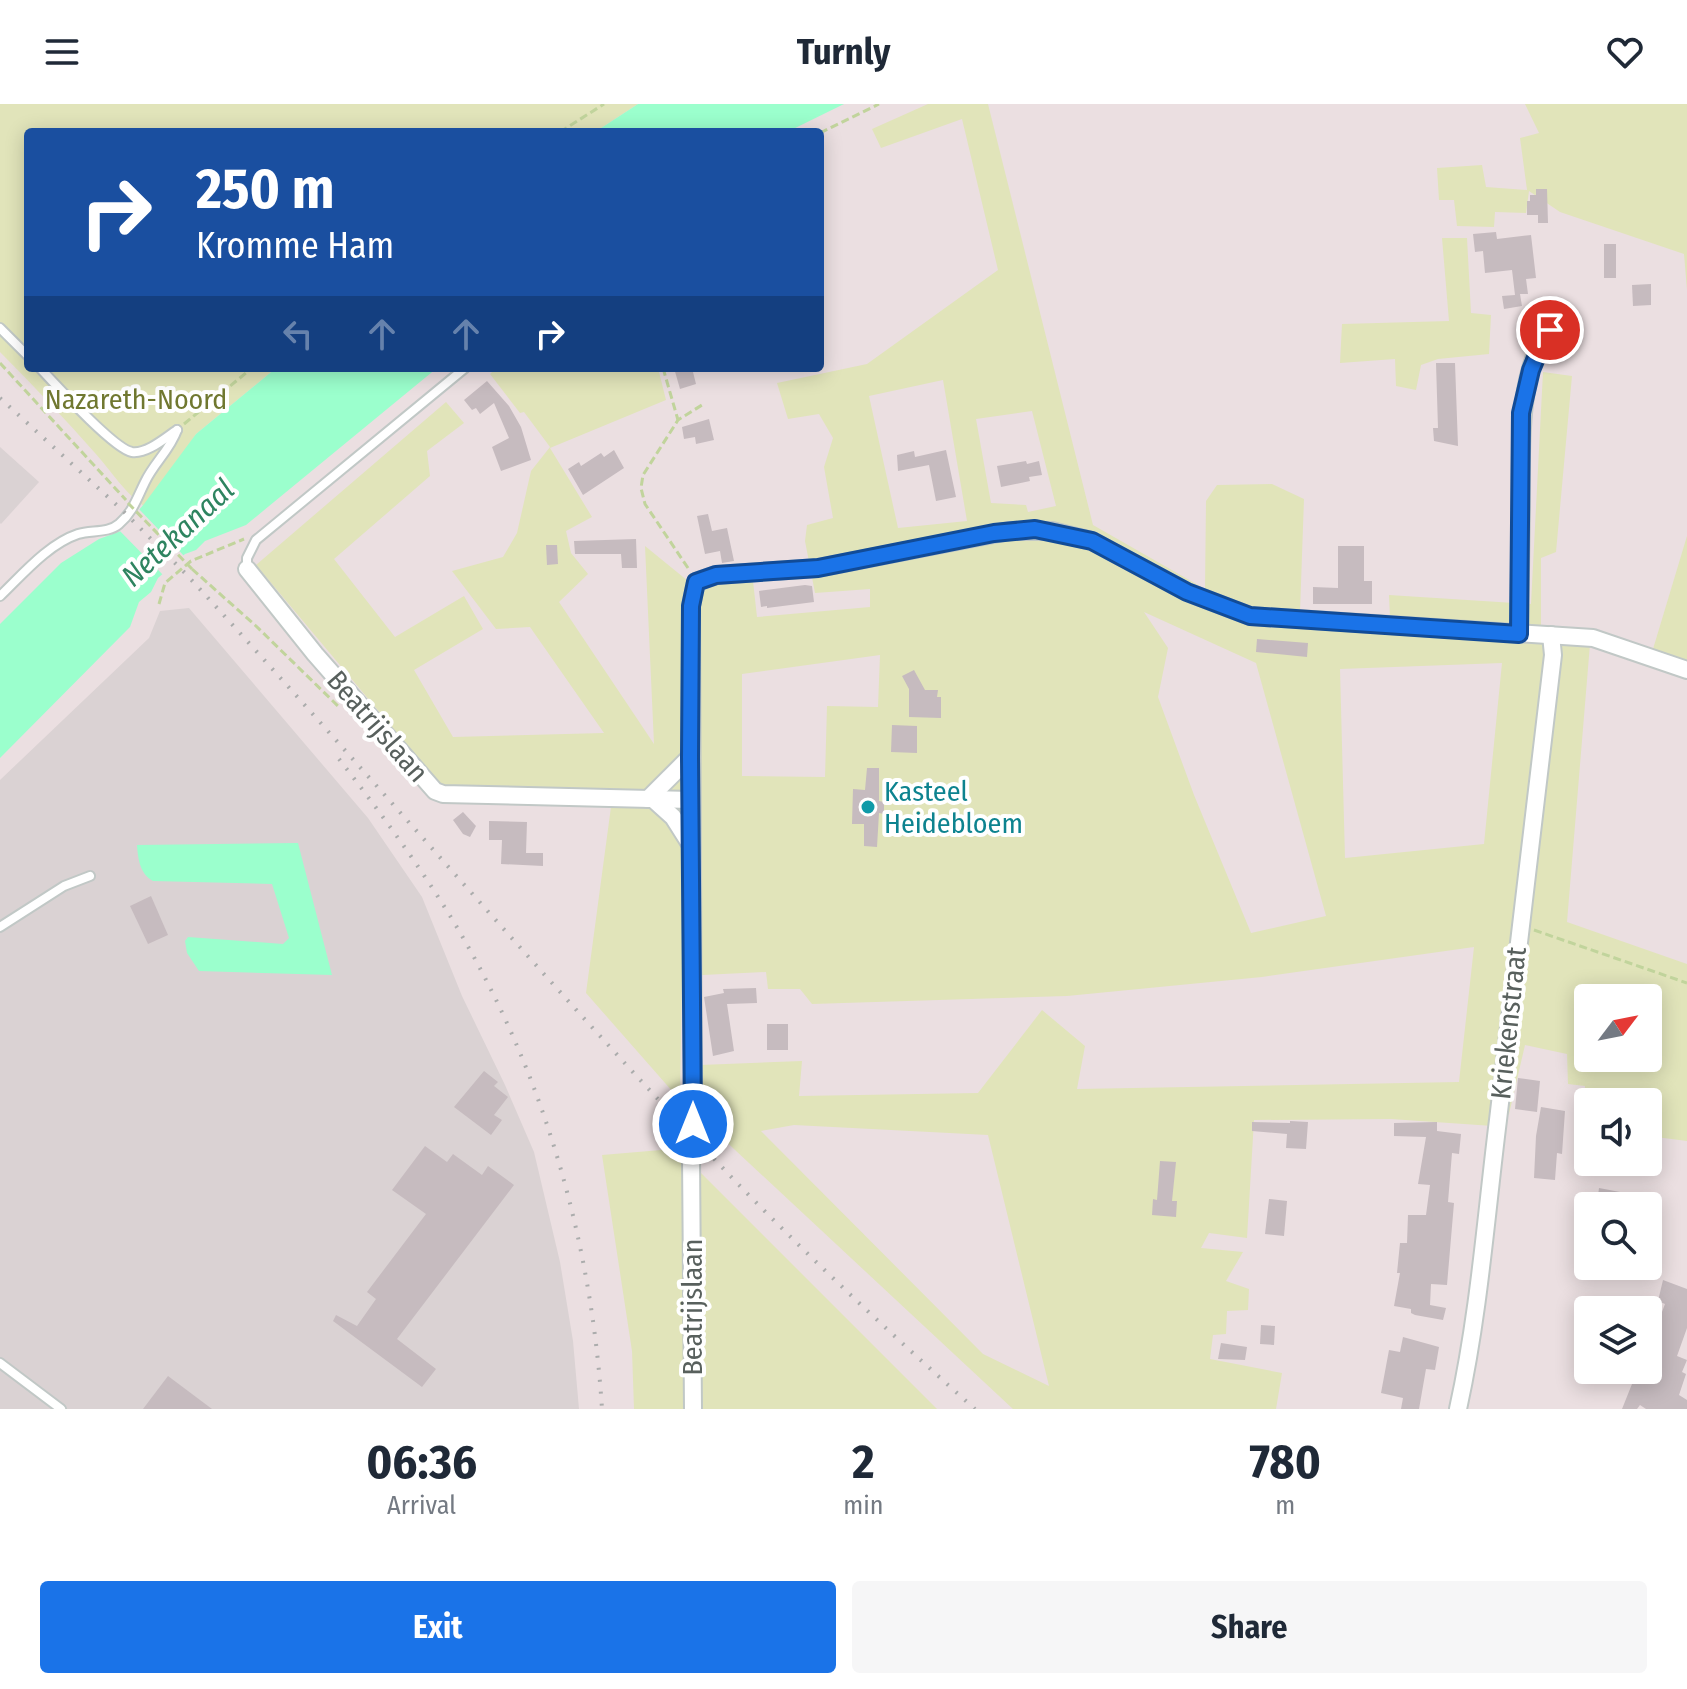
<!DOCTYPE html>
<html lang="en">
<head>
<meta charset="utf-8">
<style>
	body { margin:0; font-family:"Fira Sans Condensed",sans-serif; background:#f6f6f7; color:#1f2937; height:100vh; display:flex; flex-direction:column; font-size:30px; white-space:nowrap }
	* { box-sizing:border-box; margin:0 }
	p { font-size:26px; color:#747a83 }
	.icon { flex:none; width:44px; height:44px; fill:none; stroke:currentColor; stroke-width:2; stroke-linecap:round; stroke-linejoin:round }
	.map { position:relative; height:1305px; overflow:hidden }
	.drawer { display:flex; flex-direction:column; background:#fff; flex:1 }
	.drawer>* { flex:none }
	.hud { position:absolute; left:24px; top:24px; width:800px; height:244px; border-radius:8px; box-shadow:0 4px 20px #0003; background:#1a4fa0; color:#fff; overflow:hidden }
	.needle { width:52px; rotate:58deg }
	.controls { position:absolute; left:1574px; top:880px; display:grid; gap:16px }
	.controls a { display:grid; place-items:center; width:88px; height:88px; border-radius:8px; background:#fff; box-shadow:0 4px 20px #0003; font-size:40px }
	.pin { position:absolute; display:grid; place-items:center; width:68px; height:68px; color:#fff; margin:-34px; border:4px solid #fff; border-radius:50%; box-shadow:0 2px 8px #0007 }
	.me { position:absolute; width:88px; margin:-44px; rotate:0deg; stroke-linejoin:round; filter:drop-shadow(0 0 6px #0008) }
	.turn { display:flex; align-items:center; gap:28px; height:168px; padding:0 40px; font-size:36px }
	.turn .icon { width:104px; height:104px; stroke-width:2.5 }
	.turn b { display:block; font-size:56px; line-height:68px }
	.lanes { display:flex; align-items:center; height:76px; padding:0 40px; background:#0003; justify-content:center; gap:40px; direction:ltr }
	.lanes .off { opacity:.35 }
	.eta { display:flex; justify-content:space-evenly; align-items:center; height:136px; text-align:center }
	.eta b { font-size:48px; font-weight:700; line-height:56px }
	.action { display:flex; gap:16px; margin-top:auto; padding:16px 40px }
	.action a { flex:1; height:92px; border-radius:8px; background:#1a73e8; color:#fff; font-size:32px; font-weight:700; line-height:92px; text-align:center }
	.action a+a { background:#f6f6f7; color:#1f2937 }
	header { display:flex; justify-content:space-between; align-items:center; height:104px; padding:0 40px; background:#fff; font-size:36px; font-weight:700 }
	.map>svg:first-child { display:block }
	.industrial { fill:#dad2d3 }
	.green { fill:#e1e4ba; fill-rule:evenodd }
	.water { fill:#9bffcd }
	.pier { fill:#ebdfe1 }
	.building { fill:#c6bbbf }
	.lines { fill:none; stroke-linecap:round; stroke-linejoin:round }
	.minor-tunnel { stroke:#c6bfc0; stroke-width:16; stroke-dasharray:16 8; stroke-linecap:butt }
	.service-casing { stroke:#c1c8c6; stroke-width:12 }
	.minor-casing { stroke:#c1c8c6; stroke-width:20 }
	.path { stroke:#c1d49c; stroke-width:3; stroke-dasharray:8 4; stroke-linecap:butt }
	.service { stroke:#fff; stroke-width:8 }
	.minor { stroke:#fff; stroke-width:16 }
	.rail { stroke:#abacac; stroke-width:4; stroke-dasharray:2 10; stroke-linecap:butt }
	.path-bridge { stroke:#c1d49c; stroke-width:3; stroke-dasharray:8 4; stroke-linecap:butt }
	.route-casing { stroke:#114b97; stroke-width:20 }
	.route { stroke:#1a73e8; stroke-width:14 }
	.culture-dot { fill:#0f9aa8; stroke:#fff; stroke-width:3 }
	.labels { text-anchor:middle; stroke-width:8; stroke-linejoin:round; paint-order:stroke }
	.park-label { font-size:28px; fill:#707830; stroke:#fff }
	.street-label { font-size:28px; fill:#58605d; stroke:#fff }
	.culture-label { font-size:28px; fill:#0d838f; stroke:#fff; text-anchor:start }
	.water-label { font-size:30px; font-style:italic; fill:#2e8460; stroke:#fff }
</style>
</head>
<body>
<header><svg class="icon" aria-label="menu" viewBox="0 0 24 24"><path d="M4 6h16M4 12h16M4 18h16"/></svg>Turnly<svg class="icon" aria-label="heart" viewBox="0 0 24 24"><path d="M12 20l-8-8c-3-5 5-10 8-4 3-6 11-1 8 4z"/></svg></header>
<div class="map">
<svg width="1687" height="1305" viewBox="0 0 1687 1305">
	<rect width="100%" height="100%" fill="#ebdfe1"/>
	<g class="industrial">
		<path d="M 0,343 L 39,378 L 1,420 L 0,419 Z"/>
		<path d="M 189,504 L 368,714 L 422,793 L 462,892 L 505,981 L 534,1048 L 560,1158 L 573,1237 L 579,1305 L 0,1305 L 0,676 L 149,534 L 160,507 Z"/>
	</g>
	<g class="green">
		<path d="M 0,0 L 638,0 L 595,28 L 28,28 L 28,264 L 276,264 L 196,330 L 147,404 C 124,389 113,369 95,349 C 65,315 33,281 0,248 Z"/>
		<path d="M 928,0 L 988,0 L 1093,421 L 1205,485 L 1206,397 L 1217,381 L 1272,380 L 1304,395 L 1300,508 L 1390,514 L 1389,491 L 1531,500 L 1543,268 L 1572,272 L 1556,448 L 1541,454 L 1541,535 L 1590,540 L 1567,818 L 1687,860 L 1687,1037 L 1648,1032 L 1648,998 L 1588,998 L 1588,1023 L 1582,1023 L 1585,982 L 1568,980 L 1567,950 L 1525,941 L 1509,1010 L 1493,1022 L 1391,1015 L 1254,1016 L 1247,1134 L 1209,1129 L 1201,1144 L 1243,1148 L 1226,1177 L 1249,1185 L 1248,1206 L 1227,1207 L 1226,1230 L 1213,1231 L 1210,1255 L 1282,1269 L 1276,1305 L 1013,1305 L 704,1017 L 700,961 L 802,957 L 799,992 L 978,989 L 1042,906 L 1085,942 L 1077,985 L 1459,978 L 1474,843 L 1262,873 L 1067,892 L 812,900 L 800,885 L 768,885 L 766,868 L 682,872 L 680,996 L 586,889 L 613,688 L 443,684 L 256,461 L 446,298 L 464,319 L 427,347 L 430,372 L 334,455 L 395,533 L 464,492 L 483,525 L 414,566 L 453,633 L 604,629 L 530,523 L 496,525 L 452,467 L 503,453 L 517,429 L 531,367 L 550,343 L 524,308 L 520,309 L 490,270 L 496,264 L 658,264 L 666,296 L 550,344 L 592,413 L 566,427 L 571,449 L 588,470 L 559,498 L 654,640 L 645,442 L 688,477 L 753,477 L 757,513 L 870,503 L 870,485 L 815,489 L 805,437 L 807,421 L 833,414 L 824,363 L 833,334 L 819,310 L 788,315 L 777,279 L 867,260 L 998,166 L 962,15 L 881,44 L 872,25 ZM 943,276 L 967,417 L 898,424 L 869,292 ZM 1032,307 L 1056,402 L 1028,408 L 1026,401 L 991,399 L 976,315 ZM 1144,508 L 1256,559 L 1326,812 L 1251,829 L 1194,691 L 1158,593 L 1168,544 ZM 880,551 L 878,603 L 827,602 L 825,673 L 742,672 L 742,570 ZM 1502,559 L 1484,740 L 1345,754 L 1340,565 ZM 1588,894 L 1648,894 L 1648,954 L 1588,954 ZM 794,1021 L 988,1031 L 1049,1282 L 983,1250 L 761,1027 Z"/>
		<path d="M 1525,0 L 1687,0 L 1687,186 L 1684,150 L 1560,108 L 1529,87 L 1526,109 L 1495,108 L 1494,123 L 1457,122 L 1454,96 L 1439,96 L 1437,64 L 1482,61 L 1486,83 L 1527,86 L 1520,34 L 1539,29 Z"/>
		<path d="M 1442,134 L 1467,134 L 1471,209 L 1491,211 L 1489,250 L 1438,255 L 1421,261 L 1416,286 L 1396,282 L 1395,255 L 1340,259 L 1342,220 L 1449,217 Z"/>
		<path d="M 1687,432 L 1687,556 L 1653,545 Z"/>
		<path d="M 673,1045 L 697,1079 L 700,1068 L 937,1305 L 634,1305 L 632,1247 L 602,1051 Z"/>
	</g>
	<g class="water">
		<path d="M 638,0 L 844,0 L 787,28 L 595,28 Z"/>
		<path d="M 276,264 L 437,264 L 246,421 L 205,437 L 196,446 L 185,450 L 158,474 L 151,488 L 139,498 L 130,523 L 0,654 L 0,520 L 61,459 L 99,435 L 121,427 L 144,400 L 196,330 Z"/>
		<path d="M 298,739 L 332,871 L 199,867 L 187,849 L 185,837 L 188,833 L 283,840 L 289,834 L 272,780 L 153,777 C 140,770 138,755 137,741 Z"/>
	</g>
	<path class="pier" d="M 137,403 L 186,454 L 165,473 L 117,424 Z"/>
	<g class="building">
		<path d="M 1536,85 L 1547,85 L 1548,119 L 1538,119 L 1538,111 L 1527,111 L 1527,97 L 1530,97 L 1530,91 L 1536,91 Z"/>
		<path d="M 1496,128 L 1497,135 L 1531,131 L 1536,174 L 1526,175 L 1528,190 L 1520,190 L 1522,202 L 1504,205 L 1502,192 L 1515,191 L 1512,166 L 1485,169 L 1483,147 L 1475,148 L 1473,130 Z"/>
		<rect x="1604" y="140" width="12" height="34"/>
		<path d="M 1651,180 L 1651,201 L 1633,202 L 1632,181 Z"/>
		<path d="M 1436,259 L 1455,259 L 1458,342 L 1434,337 L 1433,324 L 1438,324 Z"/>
		<path d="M 674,264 L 692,264 L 696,280 L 680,285 Z"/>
		<path d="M 487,277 L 509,302 L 521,323 L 531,356 L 501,367 L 492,343 L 509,334 L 494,299 L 480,310 L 476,304 L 472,306 L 464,296 Z"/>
		<path d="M 709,315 L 714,336 L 696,340 L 695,333 L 684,335 L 682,323 Z"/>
		<path d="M 614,346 L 624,364 L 583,391 L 568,365 L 579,358 L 581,362 L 601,349 L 604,353 Z"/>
		<path d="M 946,346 L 956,393 L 936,397 L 929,361 L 898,367 L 897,351 L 914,347 L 915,353 Z"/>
		<path d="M 1026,357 L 1027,360 L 1039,357 L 1042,371 L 1029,373 L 1030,377 L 1001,383 L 997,362 Z"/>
		<path d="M 708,410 L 712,427 L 727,424 L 734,457 L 722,459 L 720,447 L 705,450 L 697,412 Z"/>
		<path d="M 636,435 L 637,464 L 622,464 L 621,450 L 575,450 L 574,437 Z"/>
		<path d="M 546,441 L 557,441 L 558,460 L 547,461 Z"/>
		<path d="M 1338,442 L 1364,442 L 1364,477 L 1372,477 L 1372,500 L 1313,500 L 1313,483 L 1338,484 Z"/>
		<path d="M 805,481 L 812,482 L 814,498 L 767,504 L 767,502 L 761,503 L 759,487 Z"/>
		<path d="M 1257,535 L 1308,539 L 1307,553 L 1256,548 Z"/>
		<path d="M 914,566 L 925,586 L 938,586 L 937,593 L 941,593 L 941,614 L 909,613 L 909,585 L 902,572 Z"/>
		<path d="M 892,621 L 917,622 L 917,649 L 891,648 Z"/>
		<path d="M 867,664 L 879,664 L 879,697 L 884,698 L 884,710 L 879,709 L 877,743 L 864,742 L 864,720 L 852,720 L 853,685 L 865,686 Z"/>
		<path d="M 463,708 L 476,722 L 470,733 L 463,730 L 453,716 Z"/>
		<path d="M 489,717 L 527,718 L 526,749 L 543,749 L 543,762 L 501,760 L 502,736 L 489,736 Z"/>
		<path d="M 151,792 L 168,831 L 148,840 L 130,802 Z"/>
		<path d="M 756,884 L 757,899 L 727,900 L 734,947 L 713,952 L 704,893 L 724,889 L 723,885 Z"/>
		<rect x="767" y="920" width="21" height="26"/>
		<path d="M 484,967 L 498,978 L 494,982 L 508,993 L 494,1011 L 502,1016 L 491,1031 L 454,1003 Z"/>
		<path d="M 1518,974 L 1540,977 L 1537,1008 L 1515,1005 Z"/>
		<path d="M 1541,1003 L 1565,1007 L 1562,1050 L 1557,1049 L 1555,1076 L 1534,1074 L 1536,1032 Z"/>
		<path d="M 1290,1017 L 1308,1018 L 1306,1045 L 1286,1044 L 1287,1030 L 1252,1027 L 1252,1018 L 1290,1019 Z"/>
		<path d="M 1437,1018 L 1437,1027 L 1461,1030 L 1459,1050 L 1452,1049 L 1448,1098 L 1454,1099 L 1447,1181 L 1431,1180 L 1430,1201 L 1446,1204 L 1443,1216 L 1415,1211 L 1411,1209 L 1411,1205 L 1394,1202 L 1400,1169 L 1397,1169 L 1400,1139 L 1407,1139 L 1408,1111 L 1426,1111 L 1430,1081 L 1418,1080 L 1426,1033 L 1394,1032 L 1394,1019 Z"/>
		<path d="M 425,1042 L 447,1058 L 453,1050 L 482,1071 L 488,1062 L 514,1081 L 397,1235 L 436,1265 L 422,1283 L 333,1217 L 336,1211 L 357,1222 L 376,1195 L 367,1188 L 426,1110 L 392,1086 Z"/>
		<path d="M 1160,1057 L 1176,1058 L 1172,1097 L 1177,1097 L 1176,1113 L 1152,1111 L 1153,1095 L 1157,1096 Z"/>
		<path d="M 1599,1084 L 1620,1088 L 1619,1101 L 1597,1099 Z"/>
		<path d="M 1269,1095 L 1287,1097 L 1284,1132 L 1265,1130 Z"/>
		<path d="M 1663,1176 L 1687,1185 L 1687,1224 L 1677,1252 L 1687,1256 L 1682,1268 L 1686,1270 L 1679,1291 L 1687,1296 L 1687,1305 L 1646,1305 L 1640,1301 L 1637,1305 L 1622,1305 L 1632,1280 L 1648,1266 L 1648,1245 L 1665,1200 L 1658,1197 Z"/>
		<path d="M 1261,1221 L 1275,1222 L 1274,1241 L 1260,1240 Z"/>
		<path d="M 1403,1233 L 1439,1243 L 1435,1266 L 1426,1265 L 1419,1305 L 1401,1305 L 1403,1294 L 1381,1289 L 1389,1246 L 1400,1248 Z"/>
		<path d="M 1221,1239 L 1247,1243 L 1245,1256 L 1218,1255 Z"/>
		<path d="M 168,1272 L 212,1305 L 143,1305 Z"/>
	</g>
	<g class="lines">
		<path class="minor-tunnel" d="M 691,1053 L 693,1020"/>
		<defs>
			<g id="service">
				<path d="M 0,224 L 28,252"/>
				<path d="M 40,264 C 55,280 114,345 132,348 C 147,350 165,334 177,326"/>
				<path d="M 247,465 L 247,454 L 256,436 L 465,264"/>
				<path d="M 0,492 C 22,471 48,440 78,430 C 91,426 109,429 119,420 C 133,408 137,394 145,378 C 154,359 170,346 177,326"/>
				<path d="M 0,823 L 64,782 L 90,772"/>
				<path d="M 0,1259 L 61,1305"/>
			</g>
			<g id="minor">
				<path d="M 247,465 L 315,550 L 435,687 L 443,690 L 691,696"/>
				<path d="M 1519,530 C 1520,488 1520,447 1521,406 C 1521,356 1516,265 1550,226"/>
				<path d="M 648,695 L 690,653"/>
				<path d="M 653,695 L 673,713 L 692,743"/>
				<path d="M 693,1020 L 691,502 L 696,478 L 716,471 L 818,464 L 1009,427 L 1052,427 L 1092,437 L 1187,488 L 1250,512 L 1593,534 L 1687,566"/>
				<path d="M 691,1053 L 693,1305"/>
				<path d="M 1458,1305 C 1479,1210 1486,1112 1498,1016 C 1516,861 1534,706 1553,551 L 1551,531"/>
			</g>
		</defs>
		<use href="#service" class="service-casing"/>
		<use href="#minor" class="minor-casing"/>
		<g class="path">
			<path d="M 560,28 L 604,0"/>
			<path d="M 820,29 L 879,0"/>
			<path d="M 0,259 L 126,396"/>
			<path d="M 663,264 L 678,316"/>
			<path d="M 184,320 L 252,264"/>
			<path d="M 688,464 L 645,400 L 641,384 L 643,371 L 678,316 L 702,301"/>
			<path d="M 192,465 L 256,522 L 339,603"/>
			<path d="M 159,500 L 165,479 L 191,457 L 244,435"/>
			<path d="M 1534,826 L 1687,879"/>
		</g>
		<use href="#service" class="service"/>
		<use href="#minor" class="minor"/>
		<g class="rail">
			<path d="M 0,294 L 121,405 L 186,470 C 372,672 548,882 738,1080 C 814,1158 894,1233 975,1305"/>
			<path d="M 339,655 C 380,708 420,762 455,820 C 543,967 591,1134 602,1305"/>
		</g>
		<path class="path-bridge" d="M 128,399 L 192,465"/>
	</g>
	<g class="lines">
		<defs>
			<path id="route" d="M 693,1020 L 690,653 L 691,502 L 696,478 L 716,471 L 818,464 L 994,429 L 1035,425 L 1092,437 L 1187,488 L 1250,512 L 1519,530 L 1521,309 L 1531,266 L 1545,232 L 1550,226"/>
		</defs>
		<use href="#route" class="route-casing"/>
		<use href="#route" class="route"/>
	</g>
	<circle class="culture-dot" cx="868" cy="703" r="8"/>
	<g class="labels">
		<g class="park-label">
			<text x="136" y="305">Nazareth-Noord</text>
		</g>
		<g class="street-label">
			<text transform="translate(378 622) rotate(49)" y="10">Beatrijslaan</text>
			<text transform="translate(1508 919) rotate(-84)" y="10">Kriekenstraat</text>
			<text transform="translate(692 1203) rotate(-90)" y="10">Beatrijslaan</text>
		</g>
		<g class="culture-label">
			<text x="884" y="697">Kasteel<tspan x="884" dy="32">Heidebloem</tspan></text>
		</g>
		<g class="water-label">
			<text transform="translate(178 429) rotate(-43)" y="10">Netekanaal</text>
		</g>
	</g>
</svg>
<div class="controls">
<a><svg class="needle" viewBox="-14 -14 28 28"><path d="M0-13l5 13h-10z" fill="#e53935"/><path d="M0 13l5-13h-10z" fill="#747a83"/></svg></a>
<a><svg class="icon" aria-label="sound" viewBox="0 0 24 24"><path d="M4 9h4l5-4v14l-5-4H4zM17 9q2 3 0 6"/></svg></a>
<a><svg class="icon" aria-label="search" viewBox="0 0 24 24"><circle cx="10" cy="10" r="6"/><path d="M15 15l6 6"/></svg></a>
<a><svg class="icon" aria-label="layers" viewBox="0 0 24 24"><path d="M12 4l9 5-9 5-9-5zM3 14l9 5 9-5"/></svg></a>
</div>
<div class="pin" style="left:1550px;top:226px;background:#d93025"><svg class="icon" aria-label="arrive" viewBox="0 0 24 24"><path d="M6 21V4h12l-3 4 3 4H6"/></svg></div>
<svg class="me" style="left:693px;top:1020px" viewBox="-20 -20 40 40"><circle r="17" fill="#1a73e8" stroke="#fff" stroke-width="3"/><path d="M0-11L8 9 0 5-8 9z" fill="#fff"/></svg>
<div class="hud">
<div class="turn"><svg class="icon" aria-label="right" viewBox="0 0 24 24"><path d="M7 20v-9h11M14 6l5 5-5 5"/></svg><div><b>250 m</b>Kromme Ham</div></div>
<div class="lanes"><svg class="icon off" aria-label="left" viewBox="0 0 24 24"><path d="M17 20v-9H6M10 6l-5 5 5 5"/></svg><svg class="icon off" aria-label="ahead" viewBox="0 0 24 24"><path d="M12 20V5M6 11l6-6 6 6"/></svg><svg class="icon off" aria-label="ahead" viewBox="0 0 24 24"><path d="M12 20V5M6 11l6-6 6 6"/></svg><svg class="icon" aria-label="right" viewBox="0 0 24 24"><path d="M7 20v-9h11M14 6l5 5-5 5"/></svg></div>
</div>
</div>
<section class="drawer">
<div class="eta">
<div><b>06:36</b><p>Arrival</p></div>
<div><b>2</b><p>min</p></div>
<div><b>780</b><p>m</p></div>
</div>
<div class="action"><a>Exit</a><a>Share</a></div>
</section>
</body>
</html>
